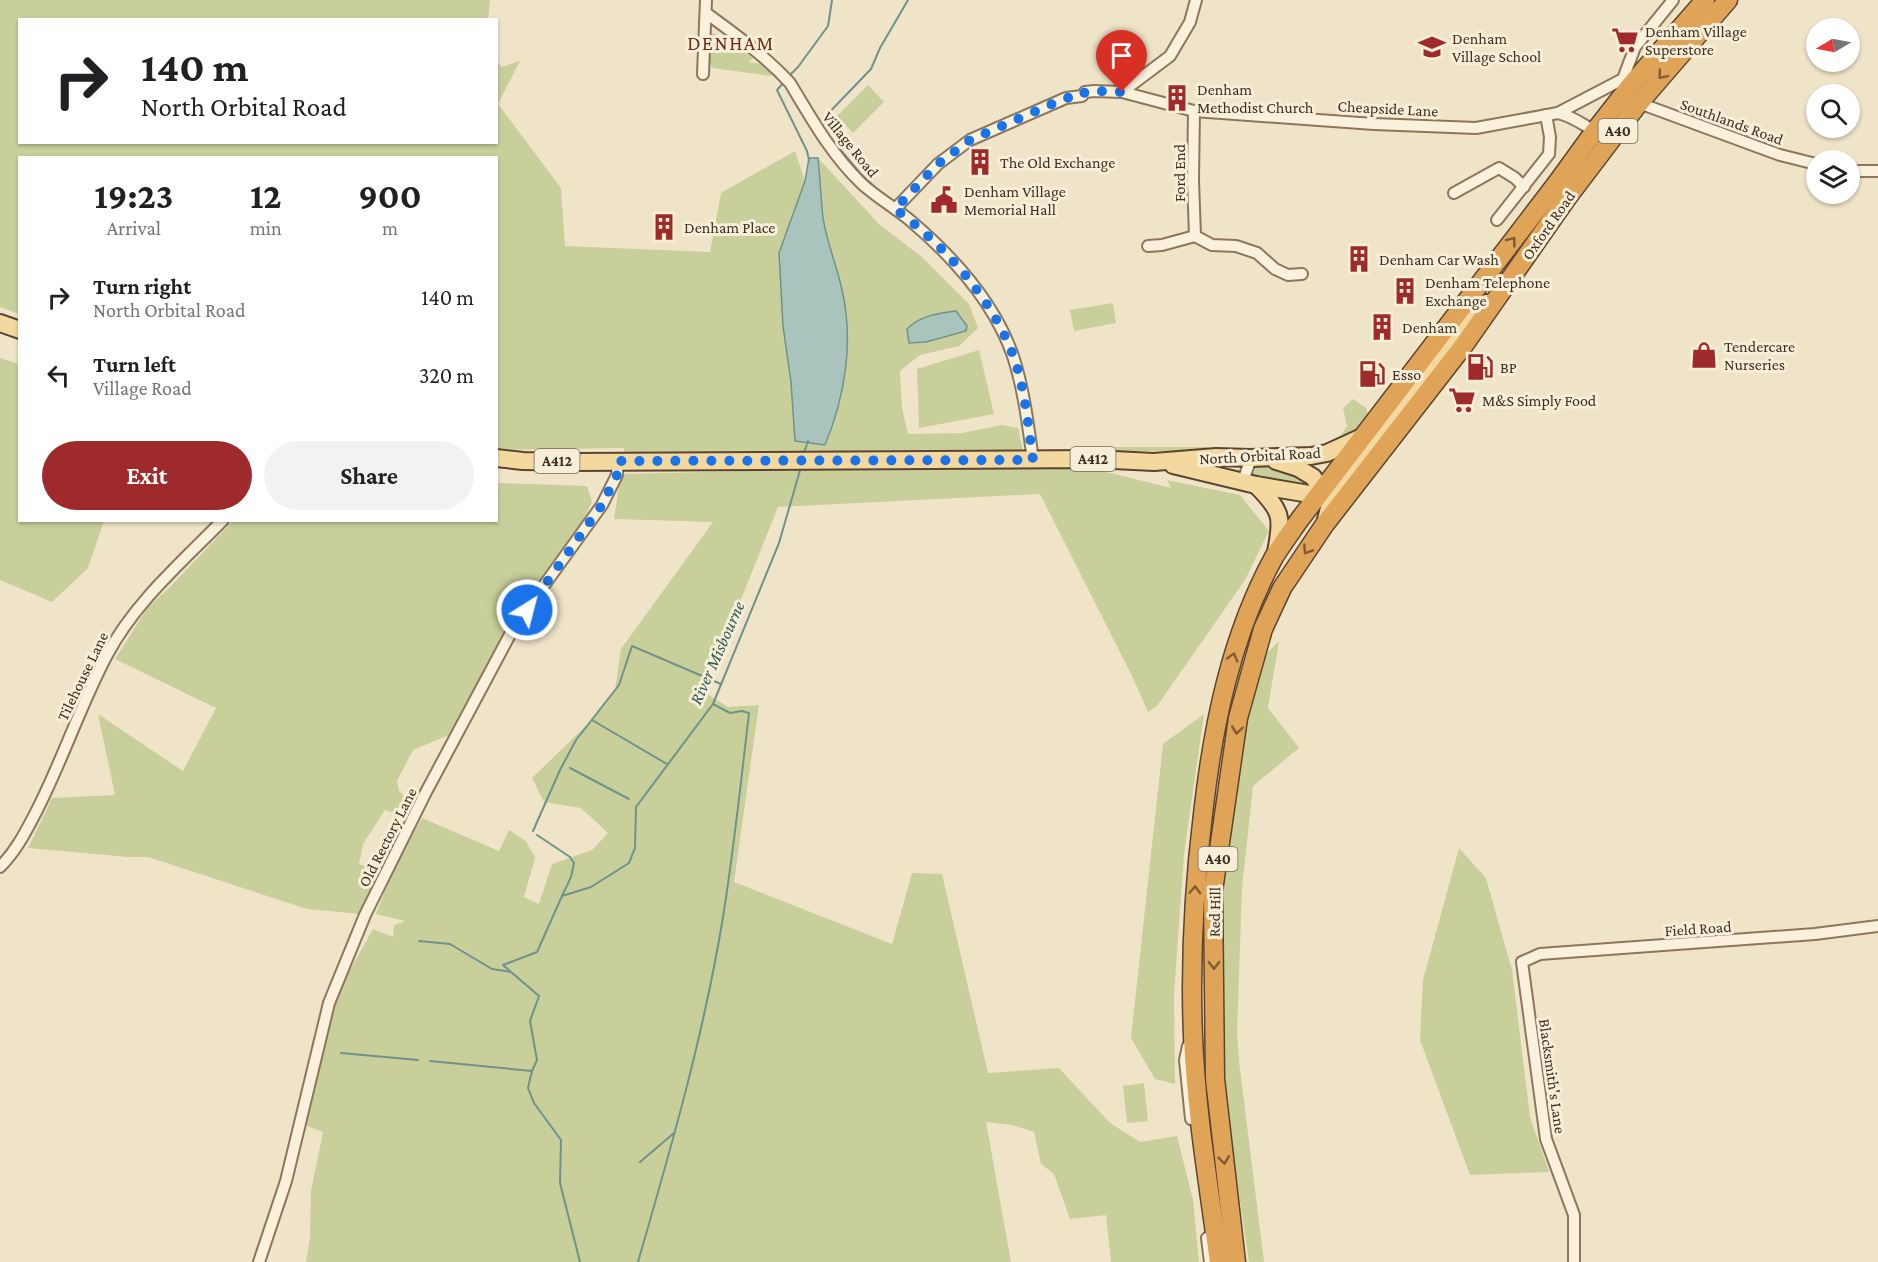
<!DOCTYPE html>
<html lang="en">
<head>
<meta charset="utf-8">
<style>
	body { margin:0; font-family:"Crimson Pro",serif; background:#f2f2f2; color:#202124; height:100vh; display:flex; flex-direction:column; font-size:22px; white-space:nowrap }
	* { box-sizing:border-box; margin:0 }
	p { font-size:20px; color:#757577 }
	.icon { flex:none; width:33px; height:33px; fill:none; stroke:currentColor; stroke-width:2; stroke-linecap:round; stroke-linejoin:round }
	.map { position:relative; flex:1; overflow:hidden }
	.drawer { position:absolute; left:18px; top:156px; width:480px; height:366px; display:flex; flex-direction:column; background:#fff; border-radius:0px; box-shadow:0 2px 4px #0004 }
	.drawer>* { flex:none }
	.banner { position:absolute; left:18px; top:18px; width:480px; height:126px; border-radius:0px; box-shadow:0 2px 4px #0004; background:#fff; color:#202124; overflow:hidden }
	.needle { width:39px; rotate:260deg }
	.controls { position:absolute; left:1806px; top:18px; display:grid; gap:12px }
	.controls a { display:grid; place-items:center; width:54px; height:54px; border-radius:50%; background:#fff; box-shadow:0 2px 4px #0004; font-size:30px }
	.pin { position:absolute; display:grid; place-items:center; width:51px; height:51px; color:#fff; margin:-62px -26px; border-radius:50% 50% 50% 0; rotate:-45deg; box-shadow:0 0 6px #0007 }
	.pin .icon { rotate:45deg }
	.me { position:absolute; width:66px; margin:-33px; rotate:36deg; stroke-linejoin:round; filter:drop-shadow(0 0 4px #0008) }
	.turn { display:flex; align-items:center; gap:21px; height:126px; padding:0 24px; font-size:27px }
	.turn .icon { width:78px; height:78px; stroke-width:2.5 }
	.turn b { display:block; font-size:42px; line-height:51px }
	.eta { display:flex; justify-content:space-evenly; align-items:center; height:102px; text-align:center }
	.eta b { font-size:36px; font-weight:700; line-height:42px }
	.button { display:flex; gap:12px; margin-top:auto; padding:12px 24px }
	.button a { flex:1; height:69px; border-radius:36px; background:#9e2a2b; color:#fff; font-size:24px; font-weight:700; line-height:69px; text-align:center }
	.button a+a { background:#f2f2f2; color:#202124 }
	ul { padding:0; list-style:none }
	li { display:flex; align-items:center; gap:18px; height:78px; padding:0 24px }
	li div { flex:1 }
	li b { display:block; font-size:22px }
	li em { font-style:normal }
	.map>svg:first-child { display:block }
	.green { fill:#c9cf9b }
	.water { fill:#a9c4bc; stroke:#6f938a; stroke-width:1.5 }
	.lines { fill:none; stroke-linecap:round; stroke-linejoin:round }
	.stream { stroke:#6f938a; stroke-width:2 }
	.street-casing { stroke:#8d765c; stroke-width:14 }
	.primary-casing { stroke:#5b4430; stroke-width:20 }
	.highway-casing { stroke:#5b4430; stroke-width:21 }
	.street { stroke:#faf1dc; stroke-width:10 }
	.primary { stroke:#f3d9a0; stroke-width:16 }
	.highway { stroke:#e0a458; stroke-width:18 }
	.oneway { stroke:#7e5d36 }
	.route { stroke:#1a73e8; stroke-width:10; stroke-dasharray:0 18 }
	.labels { text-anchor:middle; stroke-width:6; stroke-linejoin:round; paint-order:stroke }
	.shield { fill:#f7eed8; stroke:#756857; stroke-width:1.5 }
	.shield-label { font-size:15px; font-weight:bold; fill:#3d2e20 }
	.poi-label { font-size:16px; fill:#3d2e20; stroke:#f7eed8; text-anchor:start }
	.street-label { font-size:16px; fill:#3d2e20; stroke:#f7eed8 }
	.water-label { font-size:18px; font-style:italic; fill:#2f5d5a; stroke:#f7eed8 }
	.quarter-label { font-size:20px; letter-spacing:1.5px; fill:#6b2e1e; stroke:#f7eed8 }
</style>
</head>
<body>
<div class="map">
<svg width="1878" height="1262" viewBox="0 0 1878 1262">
	<rect width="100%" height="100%" fill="#f0e4c8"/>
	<g class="green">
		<path d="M 0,0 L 490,0 L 488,20 L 20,20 L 20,142 L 496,142 L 497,60 L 501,67 L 520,61 L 498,104 L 561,188 L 565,246 L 710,252 L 721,193 L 795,151 L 805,181 L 779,253 L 783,326 L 791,382 L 795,441 L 826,444 C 845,397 854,341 842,290 C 836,266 827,242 823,218 C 821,198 820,178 818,158 L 879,224 L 923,258 L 969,304 L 978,328 L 959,346 L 920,355 L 900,371 L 902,408 L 908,434 L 962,433 L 1002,425 L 1018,428 L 1023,451 L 1041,456 L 623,461 L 624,448 L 497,450 L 496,158 L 20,158 L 19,314 L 0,307 Z"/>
		<path d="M 712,33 L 724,37 L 753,58 L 749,62 L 760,64 L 771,73 L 771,76 L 712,68 L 707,60 L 709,35 Z"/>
		<path d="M 868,85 L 884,102 L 853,133 L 837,116 Z"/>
		<path d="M 1113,303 L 1116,323 L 1074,331 L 1070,310 Z"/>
		<path d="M 979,350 L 994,414 L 919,428 L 917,369 Z"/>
		<path d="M 0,358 L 19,364 L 20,520 L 104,521 L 88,568 L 52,602 L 0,580 Z"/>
		<path d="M 1353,399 L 1366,408 L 1368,413 L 1355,432 L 1338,440 L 1347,426 L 1343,408 Z"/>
		<path d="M 1106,447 L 1207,447 L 1211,451 L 1108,451 Z"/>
		<path d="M 1070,463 L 1171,488 L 1167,480 L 1240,495 L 1269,531 L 1245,580 L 1157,706 L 1148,712 L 1131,674 L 1040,494 L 778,507 L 704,692 L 728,707 L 759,705 L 734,882 L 892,944 L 912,873 L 942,874 L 988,1073 L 1059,1068 L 1110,1123 L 1140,1142 L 1177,1136 L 1193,1200 L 1199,1262 L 1111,1262 L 1106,1215 L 1070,1219 L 1054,1174 L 1041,1164 L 1034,1132 L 1012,1125 L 986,1122 L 1011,1262 L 306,1262 L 310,1237 L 311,1191 L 323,1132 L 304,1125 L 312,1041 L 326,1040 L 330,1006 L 373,929 L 393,937 L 394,925 L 405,921 L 376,914 L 397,860 L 422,818 L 499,851 L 509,830 L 526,841 L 535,858 L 524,897 L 539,904 L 552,864 L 592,850 L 608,833 L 581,808 L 544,802 L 532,778 L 592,720 L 615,690 L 621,649 L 713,522 L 614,519 L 621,474 Z"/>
		<path d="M 1254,465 C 1285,466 1290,471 1316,487 L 1260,479 L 1250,474 Z"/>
		<path d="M 497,483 L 587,486 L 592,502 L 578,531 L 503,633 L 449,735 L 413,750 L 397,781 L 399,791 L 413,805 L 406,818 L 385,810 L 363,844 L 359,864 L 381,872 L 360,914 L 307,909 L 148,857 L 128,857 L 28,848 L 52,798 L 115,795 L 98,714 L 183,771 L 216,708 L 115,659 L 148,607 L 170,587 L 233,521 L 496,520 Z"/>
		<path d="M 1279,641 L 1268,708 L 1299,748 L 1253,786 L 1242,888 L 1237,1033 L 1239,1061 L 1264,1262 L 1249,1262 L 1227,1114 L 1220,1005 L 1225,860 L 1242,746 L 1258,662 Z"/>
		<path d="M 1204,714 L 1184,854 L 1174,994 L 1175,1084 L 1155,1079 L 1131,1038 L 1163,744 Z"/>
		<path d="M 1459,848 L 1486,878 L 1512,970 L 1530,1117 L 1549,1172 L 1470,1175 L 1420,1040 L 1423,980 Z"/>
		<path d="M 1144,1083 L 1148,1121 L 1127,1123 L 1123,1086 Z"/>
	</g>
	<g class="water">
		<path d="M 809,158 L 818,158 C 820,178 821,199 823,218 C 827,243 837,266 842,290 C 854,341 845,397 825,445 L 795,441 L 791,382 L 783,326 L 779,253 L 805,181 Z"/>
		<path d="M 956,311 L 967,326 L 966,331 L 926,342 L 909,343 L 907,329 C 919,316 939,313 956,311 Z"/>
	</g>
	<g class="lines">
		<g class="stream">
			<path d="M 788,77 L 798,67 L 828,26 L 832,0"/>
			<path d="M 784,82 L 777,90 L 807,151 L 809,160"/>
			<path d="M 820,122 L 871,69 L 880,48 L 908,0"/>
			<path d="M 833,141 L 860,173 L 880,192"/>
			<path d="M 804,453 L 808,441"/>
			<path d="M 592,720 L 667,764"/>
			<path d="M 570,768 L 629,799"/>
			<path d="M 533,831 L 560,770 L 576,740 L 619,685 L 632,646 L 721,684"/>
			<path d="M 537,835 L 570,857 L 574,863 L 571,877 L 562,896"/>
			<path d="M 419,941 L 450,944 L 492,969 L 511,972"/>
			<path d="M 341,1053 L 418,1060"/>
			<path d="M 430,1061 L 532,1071"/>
			<path d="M 640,1162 L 674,1133"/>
			<path d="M 580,1262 L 560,1183 L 561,1140 L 534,1103 L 528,1088 L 532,1071 L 537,1060 L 530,1021 L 539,996 L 503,965 L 537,952 L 562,896 L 591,887 L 629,863 L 635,848 L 636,807 L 713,704 L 779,543 L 801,467"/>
			<path d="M 638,1262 C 671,1148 704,1034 723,917 C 734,849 741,781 749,713 L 742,711 L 730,713 L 713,704"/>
		</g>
		<defs>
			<g id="street">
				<path d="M 706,13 C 735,34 765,56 790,83 C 811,118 831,154 861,183 C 877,198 896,208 912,222 C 953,257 995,304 1013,356 C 1024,390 1028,425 1033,460"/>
				<path d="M 703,74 L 706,0"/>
				<path d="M 1122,92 L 1170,56 L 1190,22 L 1196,0"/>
				<path d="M 1637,105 L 1639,103 L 1780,155 L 1816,164"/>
				<path d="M 1194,111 L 1193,180 L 1195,236 L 1212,245 L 1236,246 L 1257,253 L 1275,269 L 1288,275 L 1302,274"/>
				<path d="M 1558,113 C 1576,117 1587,129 1604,135 L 1614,126"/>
				<path d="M 1850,171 L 1878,171"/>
				<path d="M 1454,193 L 1499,168 L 1515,178 L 1524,187"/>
				<path d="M 895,209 L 938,164 L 970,140 L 1066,98 L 1082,96 L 1085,92 L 1094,91 L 1122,92 L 1194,111 L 1374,124 L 1476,128 L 1558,113 L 1623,79 L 1635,47 L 1673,0"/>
				<path d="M 1497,220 L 1549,154 L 1550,137 L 1546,115"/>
				<path d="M 1148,246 L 1162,245 L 1195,236"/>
				<path d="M 1243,481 L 1251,458"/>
				<path d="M 0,867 C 16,851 25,833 35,814 C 62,762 80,706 107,655 C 135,602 181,563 223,520"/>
				<path d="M 1188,1046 L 1185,1060 L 1191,1119"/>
				<path d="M 1207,1238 L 1210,1262"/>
				<path d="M 259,1262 L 286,1181 L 329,1003 L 365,915 L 425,794 L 514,627 L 602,505 L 617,475 L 618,461"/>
				<path d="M 1574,1262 L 1574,1215 L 1546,1139 L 1522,962 L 1540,954 L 1815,934 L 1878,926"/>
			</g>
			<g id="primary">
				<path d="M 0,323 L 20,330"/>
				<path d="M 496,458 L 523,461 L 574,462 L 1093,459 L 1154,462 L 1216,457 L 1251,458 L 1311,456 L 1327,453 L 1362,437"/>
				<path d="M 1276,461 L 1298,468 L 1313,477 L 1329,500 L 1329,508 L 1325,524"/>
				<path d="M 1173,465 L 1256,485 L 1309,494 L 1340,488 L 1455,337 L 1486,303"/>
				<path d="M 1256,485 C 1282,511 1283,517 1276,552"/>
			</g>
			<g id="highway">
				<path d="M 1219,1262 C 1209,1187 1196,1112 1193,1036 C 1190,962 1194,888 1203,814 C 1213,725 1231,636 1274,557 C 1282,544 1291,532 1300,519 L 1557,183 L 1594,132 L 1630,86 L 1705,0"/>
				<path d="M 1236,1262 L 1215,1079 L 1213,891 L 1238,718 L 1263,629 L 1282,588 L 1325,524 L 1464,345 L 1567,198 L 1639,103 L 1728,0"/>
			</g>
		</defs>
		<use href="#street" class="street-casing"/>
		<use href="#primary" class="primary-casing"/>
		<use href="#highway" class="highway-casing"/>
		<use href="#street" class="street"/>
		<use href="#primary" class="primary"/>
		<use href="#highway" class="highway"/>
	</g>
	<defs><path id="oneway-chevron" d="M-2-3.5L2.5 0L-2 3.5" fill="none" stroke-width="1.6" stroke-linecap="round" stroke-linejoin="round" transform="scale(1.5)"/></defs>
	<g class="oneway">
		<use href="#oneway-chevron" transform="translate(1662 75) rotate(130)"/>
		<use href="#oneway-chevron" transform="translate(1512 241) rotate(-52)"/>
		<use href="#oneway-chevron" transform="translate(1307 550) rotate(124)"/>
		<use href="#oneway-chevron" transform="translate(1233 657) rotate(-74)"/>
		<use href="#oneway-chevron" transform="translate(1237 730) rotate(98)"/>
		<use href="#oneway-chevron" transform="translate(1195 890) rotate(-88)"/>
		<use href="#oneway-chevron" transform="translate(1214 965) rotate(90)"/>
		<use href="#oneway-chevron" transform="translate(1224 1160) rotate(83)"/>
	</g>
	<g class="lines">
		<path class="route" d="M 527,610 L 602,505 L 617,475 L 618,461 L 1033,460 C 1028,425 1025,388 1013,355 C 991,297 944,245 895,209 L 938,164 L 970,140 L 1066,98 L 1082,96 L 1085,92 L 1094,91 L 1122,92"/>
	</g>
	<defs>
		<symbol id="supermarket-bare" viewBox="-9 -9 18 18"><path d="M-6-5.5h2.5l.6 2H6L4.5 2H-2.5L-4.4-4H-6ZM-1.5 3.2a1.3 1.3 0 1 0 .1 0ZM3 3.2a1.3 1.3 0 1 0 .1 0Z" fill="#9e2a2b" stroke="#f7eed8" stroke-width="2.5" paint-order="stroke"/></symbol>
		<symbol id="school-bare" viewBox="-9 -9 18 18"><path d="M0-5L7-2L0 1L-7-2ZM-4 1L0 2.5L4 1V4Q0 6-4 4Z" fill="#9e2a2b" stroke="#f7eed8" stroke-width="2.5" paint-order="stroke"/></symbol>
		<symbol id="building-bare" viewBox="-9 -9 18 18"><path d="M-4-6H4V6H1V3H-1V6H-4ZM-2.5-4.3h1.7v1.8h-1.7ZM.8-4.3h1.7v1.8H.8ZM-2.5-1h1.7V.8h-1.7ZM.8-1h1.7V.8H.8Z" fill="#9e2a2b" stroke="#f7eed8" stroke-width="2.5" paint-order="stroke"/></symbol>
		<symbol id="civic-bare" viewBox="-9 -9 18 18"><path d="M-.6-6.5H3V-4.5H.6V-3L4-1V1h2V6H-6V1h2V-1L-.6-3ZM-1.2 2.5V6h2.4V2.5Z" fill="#9e2a2b" stroke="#f7eed8" stroke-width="2.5" paint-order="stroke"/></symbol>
		<symbol id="shop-bare" viewBox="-9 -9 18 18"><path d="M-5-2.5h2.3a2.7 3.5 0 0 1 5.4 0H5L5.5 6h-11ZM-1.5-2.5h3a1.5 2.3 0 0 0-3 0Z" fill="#9e2a2b" stroke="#f7eed8" stroke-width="2.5" paint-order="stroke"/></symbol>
		<symbol id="fuel-bare" viewBox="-9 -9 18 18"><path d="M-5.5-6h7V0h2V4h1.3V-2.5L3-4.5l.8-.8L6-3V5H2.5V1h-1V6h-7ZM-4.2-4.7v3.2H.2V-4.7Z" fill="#9e2a2b" stroke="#f7eed8" stroke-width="2.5" paint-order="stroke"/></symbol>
	</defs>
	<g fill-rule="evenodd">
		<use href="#supermarket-bare" x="1606" y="21" width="38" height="38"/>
		<use href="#school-bare" x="1413" y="28" width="38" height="38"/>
		<use href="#building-bare" x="1158" y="79" width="38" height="38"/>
		<use href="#building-bare" x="961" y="143" width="38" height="38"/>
		<use href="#civic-bare" x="925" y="181" width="38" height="38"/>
		<use href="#building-bare" x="645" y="208" width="38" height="38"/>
		<use href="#building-bare" x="1340" y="240" width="38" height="38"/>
		<use href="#building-bare" x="1386" y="272" width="38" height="38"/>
		<use href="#building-bare" x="1363" y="308" width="38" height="38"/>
		<use href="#shop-bare" x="1685" y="336" width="38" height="38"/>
		<use href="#fuel-bare" x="1461" y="348" width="38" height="38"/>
		<use href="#fuel-bare" x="1353" y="355" width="38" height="38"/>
		<use href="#supermarket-bare" x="1443" y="381" width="38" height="38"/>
	</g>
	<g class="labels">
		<g class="shield">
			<rect x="1598.5" y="119" width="39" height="24" rx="4.5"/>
			<rect x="1070.5" y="447" width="45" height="24" rx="4.5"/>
			<rect x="534.5" y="449" width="45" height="24" rx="4.5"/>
			<rect x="1198.5" y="847" width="39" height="24" rx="4.5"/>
		</g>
		<g class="shield-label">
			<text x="1618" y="136">A40</text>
			<text x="1093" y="464">A412</text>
			<text x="557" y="466">A412</text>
			<text x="1218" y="864">A40</text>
		</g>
		<g class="poi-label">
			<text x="1645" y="37">Denham Village<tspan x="1645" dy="18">Superstore</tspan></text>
			<text x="1452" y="44">Denham<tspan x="1452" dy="18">Village School</tspan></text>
			<text x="1197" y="95">Denham<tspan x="1197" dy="18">Methodist Church</tspan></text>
			<text x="1000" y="168">The Old Exchange</text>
			<text x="964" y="197">Denham Village<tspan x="964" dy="18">Memorial Hall</tspan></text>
			<text x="684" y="233">Denham Place</text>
			<text x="1379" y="265">Denham Car Wash</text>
			<text x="1425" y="288">Denham Telephone<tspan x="1425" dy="18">Exchange</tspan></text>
			<text x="1402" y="333">Denham</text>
			<text x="1724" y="352">Tendercare<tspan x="1724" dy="18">Nurseries</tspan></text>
			<text x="1500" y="373">BP</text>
			<text x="1392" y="380">Esso</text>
			<text x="1482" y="406">M&amp;S Simply Food</text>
		</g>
		<g class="street-label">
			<text transform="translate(1388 108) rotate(3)" y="6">Cheapside Lane</text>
			<text transform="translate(1732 121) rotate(20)" y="6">Southlands Road</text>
			<text transform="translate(851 144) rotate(51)" y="6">Village Road</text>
			<text transform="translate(1179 173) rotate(-90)" y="6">Ford End</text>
			<text transform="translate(1548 225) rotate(-55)" y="6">Oxford Road</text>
			<text transform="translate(1260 455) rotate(-3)" y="6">North Orbital Road</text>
			<text transform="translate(82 676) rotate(-64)" y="6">Tilehouse Lane</text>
			<text transform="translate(387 837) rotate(-63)" y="6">Old Rectory Lane</text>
			<text transform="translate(1214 912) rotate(-89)" y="6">Red Hill</text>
			<text transform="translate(1698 928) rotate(-4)" y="6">Field Road</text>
			<text transform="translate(1553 1076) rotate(82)" y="6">Blacksmith's Lane</text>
		</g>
		<g class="water-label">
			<text transform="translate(717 653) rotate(-66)" y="6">River Misbourne</text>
		</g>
		<g class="quarter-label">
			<text x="731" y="50">DENHAM</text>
		</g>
	</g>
</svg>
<div class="controls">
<a><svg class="needle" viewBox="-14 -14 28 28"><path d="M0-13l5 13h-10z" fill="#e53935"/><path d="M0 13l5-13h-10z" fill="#757577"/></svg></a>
<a><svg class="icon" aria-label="search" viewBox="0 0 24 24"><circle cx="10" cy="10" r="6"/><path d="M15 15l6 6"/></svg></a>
<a><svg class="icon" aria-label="layers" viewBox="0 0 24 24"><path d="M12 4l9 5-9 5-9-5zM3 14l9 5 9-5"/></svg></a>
</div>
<div class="pin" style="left:1122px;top:92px;background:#d93025"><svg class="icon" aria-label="arrive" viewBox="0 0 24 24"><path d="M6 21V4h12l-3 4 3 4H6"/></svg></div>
<svg class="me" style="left:527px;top:610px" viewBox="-20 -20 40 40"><circle r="17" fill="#1a73e8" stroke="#fff" stroke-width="3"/><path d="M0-11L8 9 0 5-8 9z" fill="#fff"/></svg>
<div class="banner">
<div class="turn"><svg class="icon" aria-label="right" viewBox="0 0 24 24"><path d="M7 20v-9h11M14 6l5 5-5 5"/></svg><div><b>140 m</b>North Orbital Road</div></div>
</div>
<section class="drawer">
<div class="eta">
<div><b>19:23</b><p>Arrival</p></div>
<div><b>12</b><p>min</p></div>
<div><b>900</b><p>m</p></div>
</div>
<ul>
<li><svg class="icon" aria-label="right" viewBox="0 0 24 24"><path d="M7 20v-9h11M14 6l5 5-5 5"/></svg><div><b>Turn right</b><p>North Orbital Road</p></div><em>140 m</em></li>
<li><svg class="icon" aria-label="left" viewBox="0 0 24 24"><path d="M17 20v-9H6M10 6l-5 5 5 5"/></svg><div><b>Turn left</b><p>Village Road</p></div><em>320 m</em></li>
</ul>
<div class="button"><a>Exit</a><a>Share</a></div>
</section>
</div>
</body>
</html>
